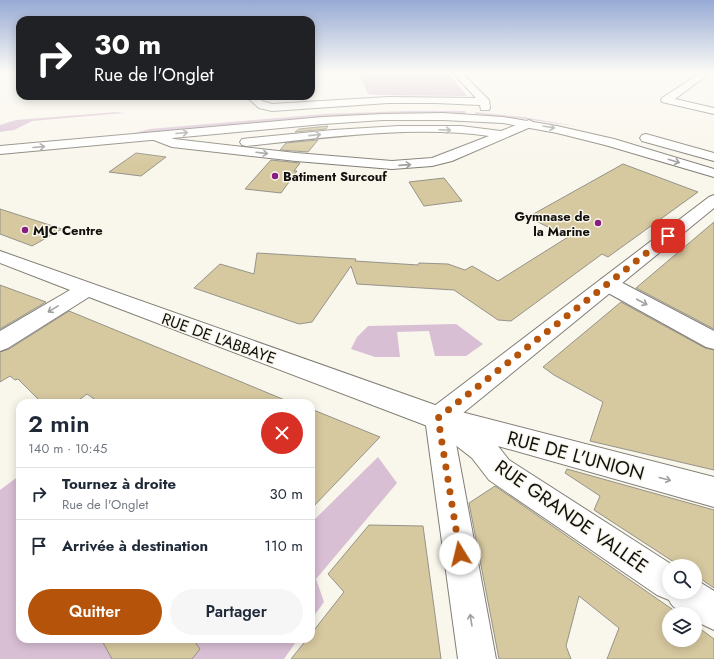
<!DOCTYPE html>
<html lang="fr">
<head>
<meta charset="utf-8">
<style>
	body { margin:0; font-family:Jost,sans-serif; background:#f6f6f7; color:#1f2937; height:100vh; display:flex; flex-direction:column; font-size:15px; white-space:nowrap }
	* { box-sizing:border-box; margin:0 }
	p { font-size:13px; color:#747a83 }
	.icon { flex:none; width:22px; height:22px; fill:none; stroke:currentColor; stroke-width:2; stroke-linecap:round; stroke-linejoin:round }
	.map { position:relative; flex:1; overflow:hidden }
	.side { position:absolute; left:16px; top:399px; width:299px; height:244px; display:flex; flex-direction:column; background:#fff; border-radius:12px; box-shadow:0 2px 10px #0003 }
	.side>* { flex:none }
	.top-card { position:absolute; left:16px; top:16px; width:299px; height:84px; border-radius:12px; box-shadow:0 2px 10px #0003; background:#202124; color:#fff; overflow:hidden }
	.fabs { position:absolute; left:662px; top:559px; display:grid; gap:8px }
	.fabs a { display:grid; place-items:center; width:40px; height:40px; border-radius:50%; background:#fff; box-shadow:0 2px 10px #0003; font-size:20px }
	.pin { position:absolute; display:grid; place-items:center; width:34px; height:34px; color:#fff; margin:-17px; border-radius:8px; box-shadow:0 2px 6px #0006 }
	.me { position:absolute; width:44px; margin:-22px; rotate:351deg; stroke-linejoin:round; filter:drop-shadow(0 0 3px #0008) }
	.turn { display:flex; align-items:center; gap:14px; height:84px; padding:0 12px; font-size:18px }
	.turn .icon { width:52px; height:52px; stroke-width:2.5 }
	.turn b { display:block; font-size:28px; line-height:34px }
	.round { display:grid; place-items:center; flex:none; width:42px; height:42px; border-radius:21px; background:#f6f6f7 }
	.overview { display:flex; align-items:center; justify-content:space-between; height:68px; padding:0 12px }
	h1 { font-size:24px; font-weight:600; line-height:30px }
	.action { display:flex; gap:8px; margin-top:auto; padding:8px 12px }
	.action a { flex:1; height:46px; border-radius:24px; background:#b45309; color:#fff; font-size:16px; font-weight:600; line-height:46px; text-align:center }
	.action a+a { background:#f6f6f7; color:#1f2937 }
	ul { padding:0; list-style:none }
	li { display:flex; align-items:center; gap:12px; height:52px; padding:0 12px; border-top:1px solid #e0e1e3 }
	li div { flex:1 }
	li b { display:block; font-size:15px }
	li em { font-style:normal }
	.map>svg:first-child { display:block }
	.green { fill:#d9bfd4 }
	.building { fill:#d6c89f; stroke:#96938a }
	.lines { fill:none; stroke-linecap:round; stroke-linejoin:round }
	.minor-casing { stroke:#817e75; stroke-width:2 }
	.tertiary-casing { stroke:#817e75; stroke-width:2 }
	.secondary-casing { stroke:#817e75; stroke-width:2 }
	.minor { fill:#fff; fill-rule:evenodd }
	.tertiary { fill:#fff; fill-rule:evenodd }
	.secondary { fill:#fff; fill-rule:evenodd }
	.oneway { stroke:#a0a09f }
	.route { stroke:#b45309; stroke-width:7; stroke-dasharray:0 12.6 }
	.poi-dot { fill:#891c81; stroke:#f9f6ec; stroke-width:1.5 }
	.labels { text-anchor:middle; stroke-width:3; stroke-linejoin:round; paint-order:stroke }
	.far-poi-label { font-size:13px; font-weight:bold; fill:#12110e; stroke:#f9f6ec; text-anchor:start }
	.street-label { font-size:16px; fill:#12110e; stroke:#f9f6ec }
	.near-street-label { font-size:19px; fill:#12110e; stroke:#f9f6ec }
</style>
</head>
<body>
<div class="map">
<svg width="714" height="659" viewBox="0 0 714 659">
	<rect width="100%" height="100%" fill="#f9f6ec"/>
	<g class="green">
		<path d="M 359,73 L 448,73 L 467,96 L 380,95 L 368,94 Z"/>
		<path d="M 405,111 L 465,111 L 466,114 C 354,109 245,128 134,133 L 150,129 L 324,114 Z"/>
		<path d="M 117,112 L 124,113 L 32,121 L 14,130 L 0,132 L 0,125 L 16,120 Z"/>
		<path d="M 475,112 L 523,117 L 581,127 L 525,119 L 476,114 Z"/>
		<path d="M 456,324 L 483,344 L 466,356 L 435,356 L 429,331 L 397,332 L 400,357 L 375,357 L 351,349 L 357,337 L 368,326 Z"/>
		<path d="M 378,457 L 397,483 L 316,579 L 324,602 L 311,620 L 311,523 Z"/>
		<path d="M 20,475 L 20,639 L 298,639 L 284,659 L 0,659 L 0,490 Z"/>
	</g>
	<g class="building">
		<path d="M 328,126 L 326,129 L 295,132 L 299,129 Z"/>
		<path d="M 318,140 L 308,152 L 280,150 L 286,143 Z"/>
		<path d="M 136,153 L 166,157 L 141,176 L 109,172 Z"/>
		<path d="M 271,160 L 300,163 L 294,171 L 297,171 L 281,193 L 245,189 Z"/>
		<path d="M 623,164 L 698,192 L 608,257 L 602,254 L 511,321 L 498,320 L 454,290 L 357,284 L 351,266 L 312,322 L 299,324 L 194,288 L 220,264 L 254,274 L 257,253 L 356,259 L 355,261 L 418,265 L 419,263 L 448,264 L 465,270 L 472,266 L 498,281 L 568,237 L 528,217 Z"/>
		<path d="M 444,178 L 462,201 L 424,206 L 409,182 Z"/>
		<path d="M 0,209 L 62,229 L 32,246 L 0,234 Z"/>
		<path d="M 714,222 L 714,329 L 636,288 Z"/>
		<path d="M 0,285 L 38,299 L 46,302 L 0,329 Z"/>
		<path d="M 621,302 L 705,348 L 714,350 L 714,470 L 590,441 L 603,402 L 554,375 L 543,367 Z"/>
		<path d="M 69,311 L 215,371 L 292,403 L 100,403 L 87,394 L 75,403 L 42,403 L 18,379 L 15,380 L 10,376 L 0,382 L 0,352 L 9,349 Z"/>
		<path d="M 311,409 L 380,437 L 311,509 Z"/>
		<path d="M 567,469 L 714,510 L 714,588 L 695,575 L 695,566 L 680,566 L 594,510 L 600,496 L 565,473 Z"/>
		<path d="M 495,486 L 679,614 L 669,614 L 669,640 L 695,640 L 695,625 L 714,639 L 714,659 L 607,659 L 619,628 L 579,596 L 566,646 L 571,659 L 499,659 L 469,503 Z"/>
		<path d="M 369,525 L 423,526 L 441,659 L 291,659 L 307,639 L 311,639 L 311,634 L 344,592 L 328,574 Z"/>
		<path d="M 101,639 L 193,639 L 200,649 L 192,659 L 112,659 Z"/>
	</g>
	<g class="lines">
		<defs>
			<g id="minor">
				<path d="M 453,73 L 462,73 L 489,100 L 490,108 L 489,110 L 481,110 L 480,105 L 436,103 L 388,103 L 272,111 L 259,108 L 250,100 L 250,96 L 260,96 L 262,101 L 272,104 L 388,97 L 476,98 Z"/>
				<path d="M 700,73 L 710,73 L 675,99 L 714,108 L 714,114 L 662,102 L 661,100 L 662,98 Z"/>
				<path d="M 529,120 L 533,122 L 535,124 L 533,126 L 452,161 L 432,166 L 392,169 L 296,161 L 172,147 L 151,139 L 149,136 L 151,133 L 159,133 L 174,139 L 296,153 L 392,161 L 432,158 L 489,136 C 413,125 322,138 246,146 L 242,145 L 240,142 L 242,139 L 333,130 L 398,126 L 461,126 L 501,131 Z"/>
				<path d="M 0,251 L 438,406 L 714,477 L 714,507 L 498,446 L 509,460 L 674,566 L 669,566 L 669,592 L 695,592 L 695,579 L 714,591 L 714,630 L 695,621 L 695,614 C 685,614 673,610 669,600 L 657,595 L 489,480 L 472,458 L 440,433 L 438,430 L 89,297 L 8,348 L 0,351 L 0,331 L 70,290 L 0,263 Z"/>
				<path d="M 608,278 L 615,279 L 714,331 L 714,349 L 706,347 L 601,289 L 598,284 L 601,279 Z"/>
			</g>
			<path id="tertiary" d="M 714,195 L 714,208 L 452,422 L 496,659 L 458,659 L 425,418 L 429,410 L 709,197 Z"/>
			<g id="secondary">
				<path d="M 443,113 L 503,117 L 557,126 L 614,139 L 714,169 L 714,177 L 605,145 L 557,133 L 503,123 L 443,120 L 383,120 L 323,124 L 0,154 L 0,146 L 323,117 L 383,114 Z"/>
				<path d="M 646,134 L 714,153 L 714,161 L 642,141 L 640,138 L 642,135 Z"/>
			</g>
		</defs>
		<use href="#minor" class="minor-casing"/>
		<use href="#tertiary" class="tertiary-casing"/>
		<use href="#secondary" class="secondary-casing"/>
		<use href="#minor" class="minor"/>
		<use href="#tertiary" class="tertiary"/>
		<use href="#secondary" class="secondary"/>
	</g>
	<defs><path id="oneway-shaft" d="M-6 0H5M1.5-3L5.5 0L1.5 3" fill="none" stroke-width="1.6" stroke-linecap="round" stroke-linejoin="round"/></defs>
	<g class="oneway">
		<use href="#oneway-shaft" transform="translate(549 127) rotate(10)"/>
		<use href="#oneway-shaft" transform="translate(445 130) rotate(2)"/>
		<use href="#oneway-shaft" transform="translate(182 133) rotate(-5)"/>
		<use href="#oneway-shaft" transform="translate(315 135) rotate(-6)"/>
		<use href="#oneway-shaft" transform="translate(39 147) rotate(-5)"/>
		<use href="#oneway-shaft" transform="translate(262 153) rotate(7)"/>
		<use href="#oneway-shaft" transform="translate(674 161) rotate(17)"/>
		<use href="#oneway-shaft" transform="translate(405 165) rotate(-4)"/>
		<use href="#oneway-shaft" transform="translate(642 302) rotate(28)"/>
		<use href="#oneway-shaft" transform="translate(53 309) rotate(149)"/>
		<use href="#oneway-shaft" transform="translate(665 479) rotate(15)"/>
		<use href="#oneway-shaft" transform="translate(471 620) rotate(-99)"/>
	</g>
	<linearGradient id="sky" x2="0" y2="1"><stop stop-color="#97aad5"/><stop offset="0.44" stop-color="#fcfbf6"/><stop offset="1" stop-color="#fcfbf6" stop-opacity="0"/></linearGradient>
	<rect width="714" height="165" fill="url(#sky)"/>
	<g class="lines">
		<path class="route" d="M 460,554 L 438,418 L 668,236"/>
	</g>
	<g class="poi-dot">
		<circle cx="275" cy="176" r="4"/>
		<circle cx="598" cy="223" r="4"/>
		<circle cx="25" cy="230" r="4"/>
	</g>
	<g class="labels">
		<g class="far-poi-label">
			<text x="283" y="181">Batiment Surcouf</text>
			<text x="590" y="221" text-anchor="end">Gymnase de<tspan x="590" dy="15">la Marine</tspan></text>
			<text x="33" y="235">MJC Centre</text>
		</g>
		<g class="street-label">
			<text transform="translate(219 338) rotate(20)" y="6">RUE DE L'ABBAYE</text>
		</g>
		<g class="near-street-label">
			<text transform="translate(576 455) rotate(15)" y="7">RUE DE L'UNION</text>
			<text transform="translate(572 516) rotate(35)" y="7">RUE GRANDE VALLÉE</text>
		</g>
	</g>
</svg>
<div class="fabs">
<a><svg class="icon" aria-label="search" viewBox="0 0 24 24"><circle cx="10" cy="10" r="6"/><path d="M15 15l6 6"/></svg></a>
<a><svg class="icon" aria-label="layers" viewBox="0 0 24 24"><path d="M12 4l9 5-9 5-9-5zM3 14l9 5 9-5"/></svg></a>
</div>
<div class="pin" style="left:668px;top:236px;background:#d93025"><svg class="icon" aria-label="arrive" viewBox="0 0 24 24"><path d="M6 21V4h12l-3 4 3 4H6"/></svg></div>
<svg class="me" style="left:460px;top:554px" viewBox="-20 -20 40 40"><circle r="19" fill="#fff"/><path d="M0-13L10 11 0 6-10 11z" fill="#b45309"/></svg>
<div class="top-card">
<div class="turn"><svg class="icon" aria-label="right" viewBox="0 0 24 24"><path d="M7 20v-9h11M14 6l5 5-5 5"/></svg><div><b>30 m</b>Rue de l'Onglet</div></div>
</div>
<section class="side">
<div class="overview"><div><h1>2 min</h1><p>140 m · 10:45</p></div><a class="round" style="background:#d93025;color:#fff"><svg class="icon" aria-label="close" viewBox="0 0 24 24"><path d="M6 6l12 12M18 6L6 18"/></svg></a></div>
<ul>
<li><svg class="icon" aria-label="right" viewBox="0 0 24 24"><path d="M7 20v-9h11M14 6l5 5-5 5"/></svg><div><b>Tournez à droite</b><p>Rue de l'Onglet</p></div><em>30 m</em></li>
<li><svg class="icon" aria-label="arrive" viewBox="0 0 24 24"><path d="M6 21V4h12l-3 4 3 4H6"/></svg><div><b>Arrivée à destination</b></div><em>110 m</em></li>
</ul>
<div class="action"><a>Quitter</a><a>Partager</a></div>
</section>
</div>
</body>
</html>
